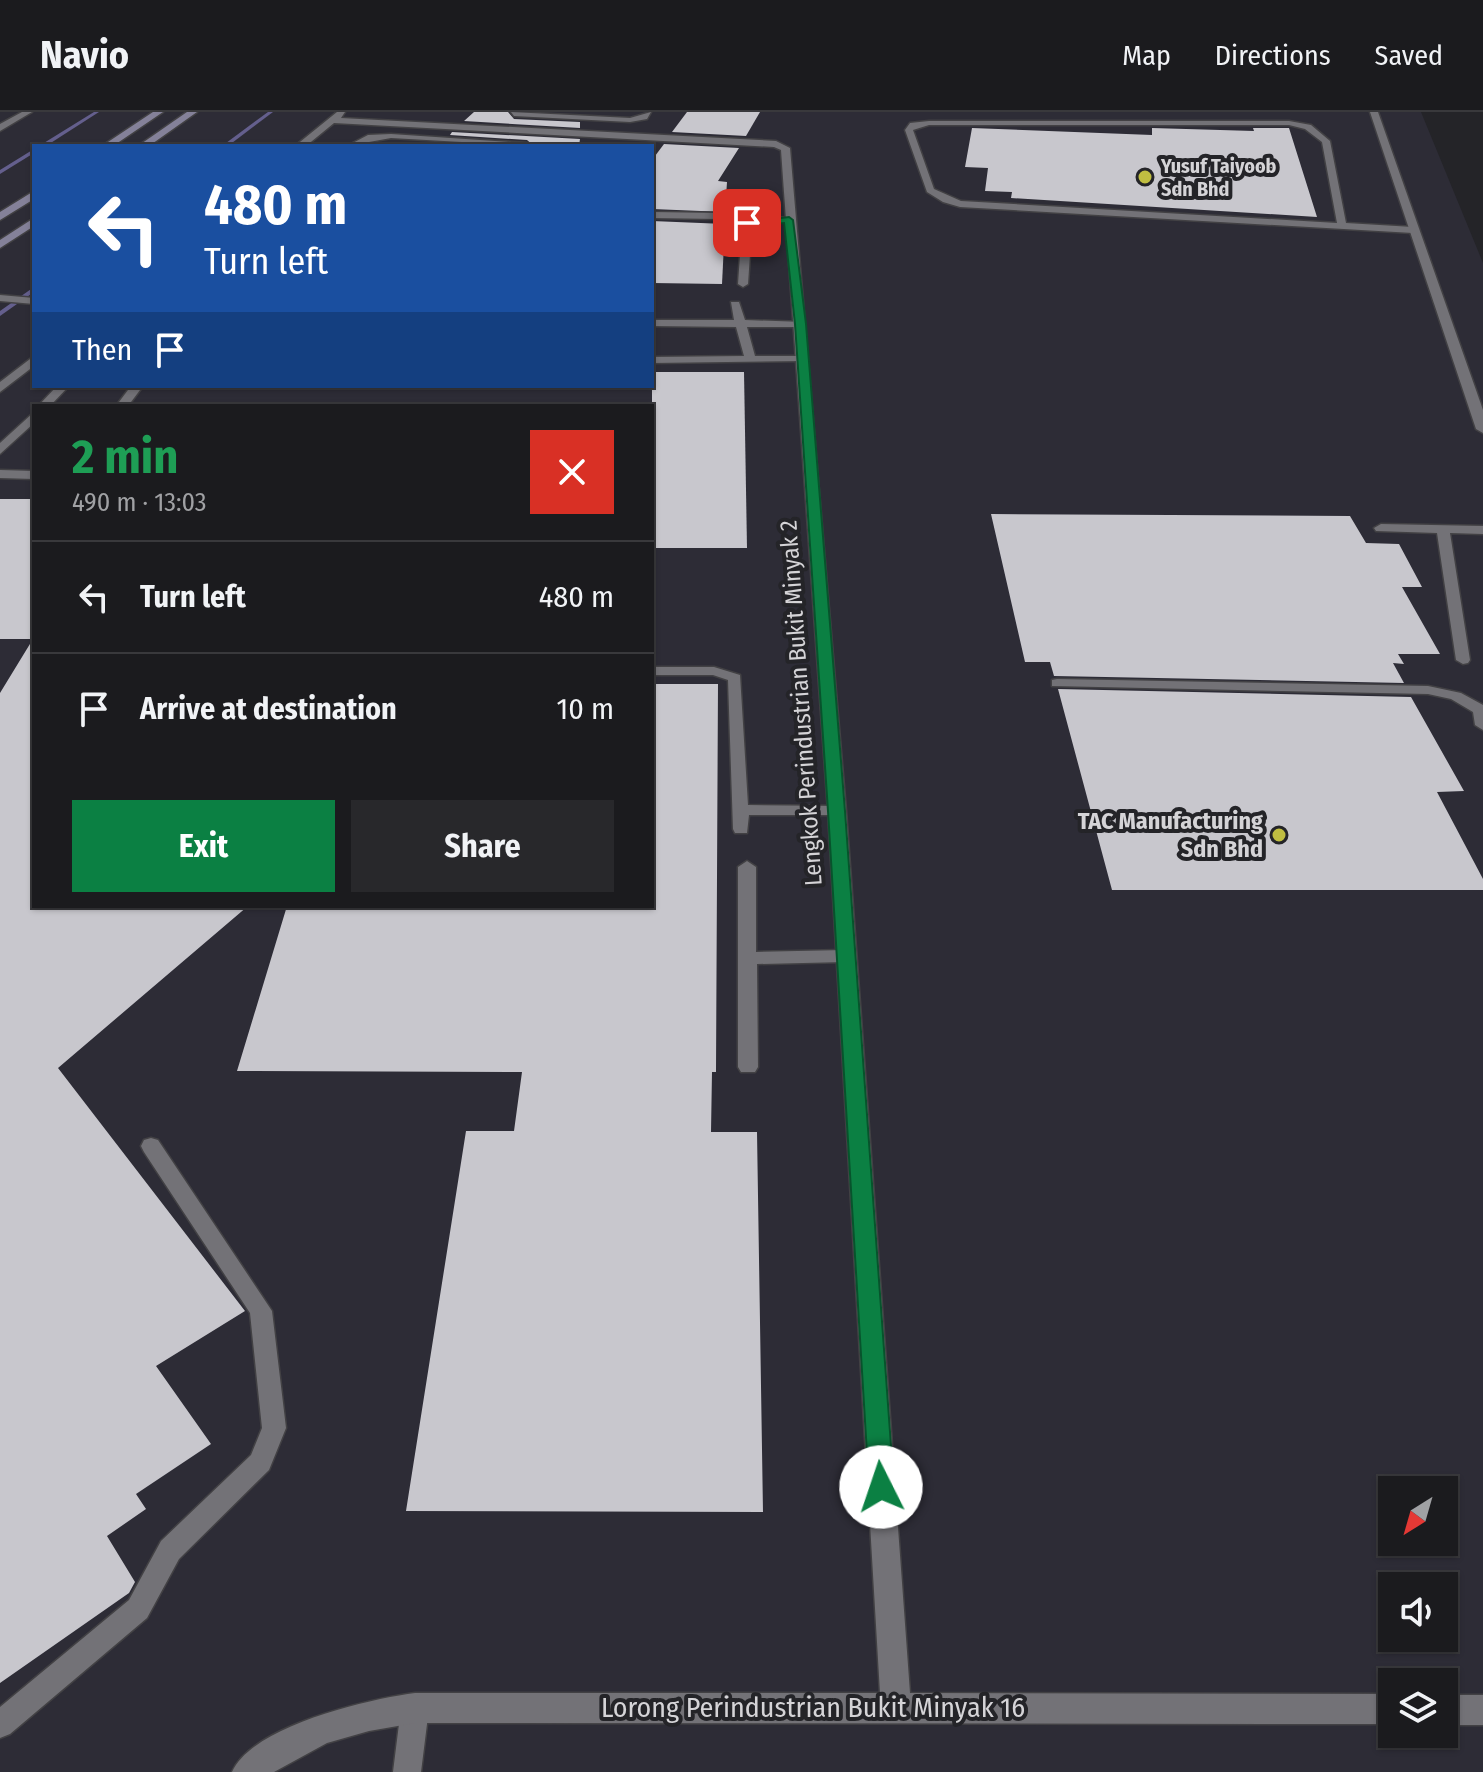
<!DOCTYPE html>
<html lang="en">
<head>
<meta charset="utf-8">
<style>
	body { margin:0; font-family:"Fira Sans Condensed",sans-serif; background:#28282b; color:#f1f3f6; height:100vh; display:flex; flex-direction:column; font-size:30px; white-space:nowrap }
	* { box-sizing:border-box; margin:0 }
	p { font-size:26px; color:#a0a1a4 }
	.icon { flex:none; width:44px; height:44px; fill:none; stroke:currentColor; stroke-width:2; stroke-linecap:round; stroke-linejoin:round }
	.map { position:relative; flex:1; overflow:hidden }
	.drawer { position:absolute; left:32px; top:292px; width:622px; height:504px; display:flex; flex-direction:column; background:#1b1b1e; border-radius:0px; box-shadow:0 2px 6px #0004,0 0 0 2px #39393c }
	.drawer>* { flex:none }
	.hud { position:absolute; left:32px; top:32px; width:622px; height:244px; border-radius:0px; box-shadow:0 2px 6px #0004,0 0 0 2px #39393c; background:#1a4fa0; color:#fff; overflow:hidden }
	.needle { width:52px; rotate:217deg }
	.tools { position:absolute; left:1378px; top:1364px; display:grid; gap:16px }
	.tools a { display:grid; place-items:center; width:80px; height:80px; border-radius:0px; background:#1b1b1e; box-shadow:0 2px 6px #0004,0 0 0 2px #39393c; font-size:40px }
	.pin { position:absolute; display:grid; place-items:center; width:68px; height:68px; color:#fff; margin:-34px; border-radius:16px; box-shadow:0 4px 12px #0006 }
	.me { position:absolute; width:88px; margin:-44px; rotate:356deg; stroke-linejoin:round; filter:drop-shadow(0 0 6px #0008) }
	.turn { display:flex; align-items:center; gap:28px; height:168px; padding:0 40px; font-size:36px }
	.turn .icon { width:104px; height:104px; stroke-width:2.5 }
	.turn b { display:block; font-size:56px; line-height:68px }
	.then { display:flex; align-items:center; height:76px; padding:0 40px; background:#0003; gap:16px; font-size:30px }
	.round { display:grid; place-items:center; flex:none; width:84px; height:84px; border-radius:0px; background:#28282b }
	.summary { display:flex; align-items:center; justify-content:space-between; height:136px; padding:0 40px }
	h1 { font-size:48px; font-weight:700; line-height:60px; color:#1e9e55 }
	.cta { display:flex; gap:16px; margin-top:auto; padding:16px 40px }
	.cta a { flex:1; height:92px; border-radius:0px; background:#0b8043; color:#fff; font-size:32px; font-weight:700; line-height:92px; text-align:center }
	.cta a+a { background:#28282b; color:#f1f3f6 }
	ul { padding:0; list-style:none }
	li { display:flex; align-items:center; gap:24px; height:112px; padding:0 40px; border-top:2px solid #39393c }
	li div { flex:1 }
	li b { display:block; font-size:30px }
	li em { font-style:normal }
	header { display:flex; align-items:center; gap:48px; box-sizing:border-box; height:112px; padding:0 40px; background:#1b1b1e; border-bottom:2px solid #39393c }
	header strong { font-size:38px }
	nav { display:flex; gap:44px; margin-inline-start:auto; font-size:28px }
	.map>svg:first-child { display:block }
	.built { fill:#2d2c36; fill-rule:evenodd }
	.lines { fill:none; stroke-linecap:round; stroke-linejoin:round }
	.stream { fill:#645f8d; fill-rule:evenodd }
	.building { fill:#c8c7cd }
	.service-casing { stroke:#424144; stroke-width:3 }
	.minor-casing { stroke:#424144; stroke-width:3 }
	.secondary-casing { stroke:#424144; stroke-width:3 }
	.service { fill:#737277; fill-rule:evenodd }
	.minor { fill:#737277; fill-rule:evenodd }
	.secondary { fill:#848199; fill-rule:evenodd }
	.route { fill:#0b8043; stroke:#07532c; stroke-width:2 }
	.poi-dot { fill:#c0be41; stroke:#242428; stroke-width:3 }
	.labels { text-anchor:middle; stroke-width:8; stroke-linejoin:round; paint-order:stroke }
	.far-poi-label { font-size:20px; font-weight:bold; fill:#d5d4d7; stroke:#242428; text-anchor:start }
	.street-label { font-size:24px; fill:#d5d4d7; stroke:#242428 }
	.poi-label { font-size:24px; font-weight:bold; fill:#d5d4d7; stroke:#242428; text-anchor:end }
	.near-street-label { font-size:28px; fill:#d5d4d7; stroke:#242428 }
</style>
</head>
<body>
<header>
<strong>Navio</strong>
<nav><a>Map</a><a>Directions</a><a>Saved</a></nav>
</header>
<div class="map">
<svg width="1483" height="1660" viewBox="0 0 1483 1660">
	<rect width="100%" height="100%" fill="#242428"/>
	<path class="built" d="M 0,0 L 1421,0 L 1483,151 L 1483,1660 L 0,1660 ZM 34,34 L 652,34 L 652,274 L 34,274 ZM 34,294 L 652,294 L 652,794 L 34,794 ZM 1392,1378 L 1444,1378 L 1444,1430 L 1392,1430 ZM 1392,1474 L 1444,1474 L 1444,1526 L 1392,1526 ZM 1392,1570 L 1444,1570 L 1444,1622 L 1392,1622 Z"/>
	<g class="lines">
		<g class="stream">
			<path d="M 94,0 L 99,0 L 46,34 L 39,34 Z"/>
			<path d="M 268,0 L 273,0 L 228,34 L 222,34 Z"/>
			<path d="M 34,37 L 34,41 L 0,62 L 0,58 Z"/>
			<path d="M 34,175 L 34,180 L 0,204 L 0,199 Z"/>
		</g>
	</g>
	<g class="building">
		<path d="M 474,0 L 508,0 L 514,7 L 580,10 L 580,16 L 464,9 Z"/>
		<path d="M 687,0 L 760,0 L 746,24 L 672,20 Z"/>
		<path d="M 972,16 L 1152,23 L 1152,16 L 1254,19 L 1253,16 L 1289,16 L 1317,105 L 1011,86 L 1012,80 L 985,79 L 988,56 L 965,55 Z"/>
		<path d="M 452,20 L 580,27 L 579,34 L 534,34 L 527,28 L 450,23 Z"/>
		<path d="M 664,32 L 739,36 L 718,69 L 727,70 L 725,100 L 652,97 L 652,48 Z"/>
		<path d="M 652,109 L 725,112 L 722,172 L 652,171 Z"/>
		<path d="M 652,260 L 744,260 L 747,436 L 652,436 Z"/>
		<path d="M 0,387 L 34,387 L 34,794 L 248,794 L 58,956 L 245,1199 L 156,1254 L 211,1332 L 136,1382 L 146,1397 L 107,1424 L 135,1470 L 129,1481 L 0,1571 L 0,581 L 33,527 L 0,527 Z"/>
		<path d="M 991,402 L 1350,404 L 1366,431 L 1399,432 L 1422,475 L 1402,475 L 1440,542 L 1398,542 L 1404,552 L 1393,551 L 1404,571 L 1054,564 L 1050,550 L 1025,550 Z"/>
		<path d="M 652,572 L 718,572 L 716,960 L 712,960 L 711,1020 L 757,1020 L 763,1400 L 406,1399 L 466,1019 L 514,1019 L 522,960 L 237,959 L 287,794 L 652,794 Z"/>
		<path d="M 1058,577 L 1411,585 L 1464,679 L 1437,680 L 1483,767 L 1483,778 L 1112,778 Z"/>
	</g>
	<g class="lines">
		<defs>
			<g id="service">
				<path d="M 511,0 L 630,6 L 651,0 L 647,7 L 630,10 L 514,4 Z"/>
				<path d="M 929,9 L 1289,9 L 1311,13 L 1330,29 L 1346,111 L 1413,115 L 1418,118 L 1413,121 L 960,95 L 943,90 L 927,80 L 905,18 L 910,11 ZM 929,13 L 1289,13 L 1305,17 L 1322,30 L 1337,111 L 961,89 L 934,77 L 913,18 Z"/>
				<path d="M 391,22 L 527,31 L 531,34 L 391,26 L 347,34 L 368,23 Z"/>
				<path d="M 652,100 L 719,101 L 747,108 L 789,105 L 794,108 L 752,113 L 748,172 L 743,175 L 738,172 L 742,113 L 719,107 L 652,106 Z"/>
				<path d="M 731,190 L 739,190 L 745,208 L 804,210 L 805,212 L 800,215 L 747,215 L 755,244 L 800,244 L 804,245 L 804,249 L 652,251 L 652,245 L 744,244 L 736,215 L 652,214 L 652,208 L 734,208 Z"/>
				<path d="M 57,274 L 69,274 L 50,294 L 38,294 Z"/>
				<path d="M 131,274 L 143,274 L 128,294 L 116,294 Z"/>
				<path d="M 34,300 L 34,311 L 0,342 L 0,331 Z"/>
				<path d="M 0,358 L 34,359 L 34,367 L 0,366 Z"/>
				<path d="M 1381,412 L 1483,414 L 1483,422 L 1450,421 L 1470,548 L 1468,551 L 1463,552 L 1456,548 L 1437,421 L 1376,419 L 1374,416 Z"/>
				<path d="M 652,555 L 714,555 L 740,563 L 748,693 L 837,694 L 843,695 L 845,699 L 843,703 L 749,703 L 747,721 L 735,721 L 733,717 L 728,568 L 713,563 L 652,563 Z"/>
				<path d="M 1057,567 L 1428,574 L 1461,581 L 1483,593 L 1483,618 L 1475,613 L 1473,600 L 1451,587 L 1428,582 L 1052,574 L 1052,568 Z"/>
				<path d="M 747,749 L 756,755 L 756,840 L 845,838 L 854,844 L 845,850 L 757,852 L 758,955 L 755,960 L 741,960 L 738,955 L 738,755 Z"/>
				<path d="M 151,1026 L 158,1028 L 272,1199 L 286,1316 L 269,1358 L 179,1447 L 147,1506 L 10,1622 L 0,1626 L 0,1595 L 129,1488 L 161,1429 L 251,1343 L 262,1316 L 250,1201 L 144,1040 L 141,1034 L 144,1028 Z"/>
				<path d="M 415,1582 L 425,1586 L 429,1596 L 421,1660 L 393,1660 L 401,1596 L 405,1586 Z"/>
			</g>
			<g id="minor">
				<path d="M 22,0 L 32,0 L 0,19 L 0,12 Z"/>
				<path d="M 337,0 L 345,0 L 341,6 L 776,29 L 790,36 L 846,699 L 910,1581 L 1392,1582 L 1392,1612 L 415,1611 L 369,1619 L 327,1631 L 274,1660 L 232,1660 C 252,1614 369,1587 415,1581 L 880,1581 L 828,699 L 781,38 L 774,35 L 334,11 L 306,34 L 295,34 Z"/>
				<path d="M 1370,0 L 1378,0 L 1483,298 L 1483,321 L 1476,317 Z"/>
				<path d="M 0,183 L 34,186 L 34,192 L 0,189 Z"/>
				<path d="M 34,244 L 34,254 L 0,280 L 0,270 Z"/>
				<rect x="1444" y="1583" width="39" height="30"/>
			</g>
			<g id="secondary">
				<path d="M 153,0 L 163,0 L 113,34 L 102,34 Z"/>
				<path d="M 187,0 L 197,0 L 149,34 L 138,34 Z"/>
				<path d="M 34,79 L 34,87 L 0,108 L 0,100 Z"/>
				<path d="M 34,106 L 34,114 L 0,136 L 0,128 Z"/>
			</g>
		</defs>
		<use href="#service" class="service-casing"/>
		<use href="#minor" class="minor-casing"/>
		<use href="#secondary" class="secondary-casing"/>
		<use href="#service" class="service"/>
		<use href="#minor" class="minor"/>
		<use href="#secondary" class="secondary"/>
	</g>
	<path class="route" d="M 789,105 L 793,108 L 806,212 L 845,699 L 894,1375 L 890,1384 L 881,1387 L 872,1384 L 869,1375 L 828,699 L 795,212 L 784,111 L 747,114 L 742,111 Z"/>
	<g class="poi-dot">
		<circle cx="1145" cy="65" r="8"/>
		<circle cx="1279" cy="723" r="8"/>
	</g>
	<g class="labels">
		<g class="far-poi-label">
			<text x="1161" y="61">Yusuf Taiyoob<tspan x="1161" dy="23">Sdn Bhd</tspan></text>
		</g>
		<g class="street-label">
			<text transform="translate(801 591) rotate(-94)" y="8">Lengkok Perindustrian Bukit Minyak 2</text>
		</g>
		<g class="poi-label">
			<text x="1263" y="717">TAC Manufacturing<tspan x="1263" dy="28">Sdn Bhd</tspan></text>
		</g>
		<g class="near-street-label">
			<text x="813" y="1605">Lorong Perindustrian Bukit Minyak 16</text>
		</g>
	</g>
</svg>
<div class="tools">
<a><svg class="needle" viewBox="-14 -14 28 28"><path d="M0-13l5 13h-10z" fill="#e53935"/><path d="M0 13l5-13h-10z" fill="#a0a1a4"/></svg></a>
<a><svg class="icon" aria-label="sound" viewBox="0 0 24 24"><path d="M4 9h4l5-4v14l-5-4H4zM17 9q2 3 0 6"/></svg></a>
<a><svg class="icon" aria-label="layers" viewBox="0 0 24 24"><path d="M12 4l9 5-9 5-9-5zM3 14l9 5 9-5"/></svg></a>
</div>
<div class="pin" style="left:747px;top:111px;background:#d93025"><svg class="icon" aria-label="arrive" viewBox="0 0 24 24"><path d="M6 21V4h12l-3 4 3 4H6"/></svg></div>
<svg class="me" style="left:881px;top:1375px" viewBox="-20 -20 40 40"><circle r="19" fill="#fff"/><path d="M0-13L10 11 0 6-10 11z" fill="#0b8043"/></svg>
<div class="hud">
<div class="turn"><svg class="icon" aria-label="left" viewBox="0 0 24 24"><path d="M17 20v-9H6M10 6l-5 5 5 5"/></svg><div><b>480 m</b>Turn left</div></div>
<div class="then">Then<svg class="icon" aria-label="arrive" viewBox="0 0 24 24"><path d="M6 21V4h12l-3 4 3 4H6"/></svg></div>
</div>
<section class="drawer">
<div class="summary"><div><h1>2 min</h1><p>490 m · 13:03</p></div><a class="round" style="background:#d93025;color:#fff"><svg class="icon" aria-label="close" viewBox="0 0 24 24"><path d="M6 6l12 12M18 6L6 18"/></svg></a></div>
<ul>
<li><svg class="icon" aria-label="left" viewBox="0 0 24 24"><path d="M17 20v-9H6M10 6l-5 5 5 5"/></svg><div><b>Turn left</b></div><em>480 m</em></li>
<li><svg class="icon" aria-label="arrive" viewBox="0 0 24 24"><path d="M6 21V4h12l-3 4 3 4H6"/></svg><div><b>Arrive at destination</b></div><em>10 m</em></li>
</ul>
<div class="cta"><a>Exit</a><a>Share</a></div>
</section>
</div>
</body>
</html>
